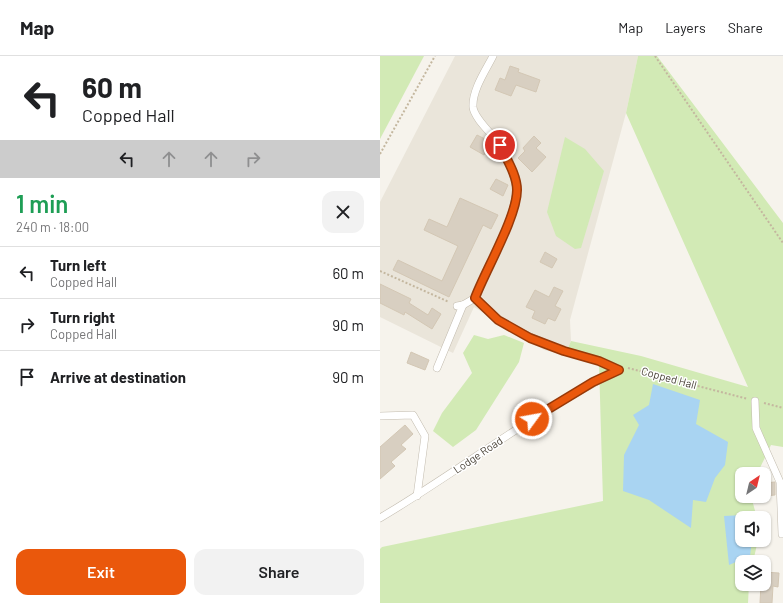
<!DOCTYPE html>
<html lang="en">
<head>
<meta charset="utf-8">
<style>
	body { margin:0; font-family:Barlow,sans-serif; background:#f2f2f2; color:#202124; height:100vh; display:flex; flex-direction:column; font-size:15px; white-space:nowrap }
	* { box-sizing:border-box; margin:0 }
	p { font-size:13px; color:#757577 }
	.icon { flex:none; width:22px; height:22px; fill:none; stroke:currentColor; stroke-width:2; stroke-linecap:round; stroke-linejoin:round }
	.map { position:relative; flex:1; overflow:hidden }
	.details { display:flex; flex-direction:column; background:#fff; width:380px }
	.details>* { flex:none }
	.hud { background:#fff; color:#202124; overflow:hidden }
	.needle { width:26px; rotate:35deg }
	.fabs { position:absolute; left:355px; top:411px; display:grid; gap:8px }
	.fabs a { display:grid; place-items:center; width:36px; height:36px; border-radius:8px; background:#fff; box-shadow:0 1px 3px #0004; font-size:20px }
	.pin { position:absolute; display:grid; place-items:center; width:34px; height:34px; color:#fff; margin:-17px; border:2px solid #fff; border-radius:50%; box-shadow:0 1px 4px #0007 }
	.me { position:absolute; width:44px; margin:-22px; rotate:58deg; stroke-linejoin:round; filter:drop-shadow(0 0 3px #0008) }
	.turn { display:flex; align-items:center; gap:14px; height:84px; padding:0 16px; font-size:18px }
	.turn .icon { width:52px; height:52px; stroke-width:2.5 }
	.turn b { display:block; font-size:28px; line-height:34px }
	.lanes { display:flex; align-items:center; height:38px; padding:0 16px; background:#0003; justify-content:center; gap:20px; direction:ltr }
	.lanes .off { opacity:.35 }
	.round { display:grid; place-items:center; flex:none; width:42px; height:42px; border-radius:12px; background:#f2f2f2 }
	.head { display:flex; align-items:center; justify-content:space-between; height:68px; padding:0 16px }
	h1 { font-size:24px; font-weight:600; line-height:30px; color:#1e9e55 }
	.cta { display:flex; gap:8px; margin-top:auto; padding:8px 16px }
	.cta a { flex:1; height:46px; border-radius:12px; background:#ea580c; color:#fff; font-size:16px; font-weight:600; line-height:46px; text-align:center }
	.cta a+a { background:#f2f2f2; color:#202124 }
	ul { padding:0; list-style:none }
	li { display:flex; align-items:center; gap:12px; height:52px; padding:0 16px; border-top:1px solid #e0e0e0 }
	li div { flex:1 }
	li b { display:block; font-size:15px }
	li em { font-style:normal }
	header { display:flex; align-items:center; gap:24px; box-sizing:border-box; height:56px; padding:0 20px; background:#fff; border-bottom:1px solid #e0e0e0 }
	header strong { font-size:19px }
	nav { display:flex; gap:22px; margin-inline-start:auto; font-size:14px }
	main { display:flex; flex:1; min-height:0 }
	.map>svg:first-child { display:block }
	.residential { fill:#eae5da }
	.green { fill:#d2eab5 }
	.water { fill:#a9d4f2 }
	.building { fill:#d8cfc1; stroke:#d3c7b4 }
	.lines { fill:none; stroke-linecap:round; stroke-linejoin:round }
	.service-casing { stroke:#c2bbae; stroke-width:8 }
	.path { stroke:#c4b79f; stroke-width:2; stroke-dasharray:2 2; stroke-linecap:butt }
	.service { stroke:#fff; stroke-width:7 }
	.route-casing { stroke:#983908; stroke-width:10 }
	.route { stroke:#ea580c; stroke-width:7 }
	.labels { text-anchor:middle; stroke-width:3; stroke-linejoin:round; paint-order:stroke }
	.street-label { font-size:11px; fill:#4b4439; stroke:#fff }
</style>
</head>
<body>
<header>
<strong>Map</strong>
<nav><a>Map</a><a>Layers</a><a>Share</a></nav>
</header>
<main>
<section class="details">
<div class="hud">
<div class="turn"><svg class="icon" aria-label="left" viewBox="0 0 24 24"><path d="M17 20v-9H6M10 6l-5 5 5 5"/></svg><div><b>60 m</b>Copped Hall</div></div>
<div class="lanes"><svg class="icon" aria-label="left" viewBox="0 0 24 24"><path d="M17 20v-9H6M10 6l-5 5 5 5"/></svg><svg class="icon off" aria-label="ahead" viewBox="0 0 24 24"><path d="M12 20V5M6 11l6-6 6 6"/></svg><svg class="icon off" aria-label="ahead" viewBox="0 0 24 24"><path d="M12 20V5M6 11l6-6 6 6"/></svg><svg class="icon off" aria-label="right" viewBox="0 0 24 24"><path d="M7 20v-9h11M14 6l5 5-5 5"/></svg></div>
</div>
<div class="head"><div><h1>1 min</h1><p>240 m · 18:00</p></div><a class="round"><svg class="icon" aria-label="close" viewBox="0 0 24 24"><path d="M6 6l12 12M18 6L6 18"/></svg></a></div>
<ul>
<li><svg class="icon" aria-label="left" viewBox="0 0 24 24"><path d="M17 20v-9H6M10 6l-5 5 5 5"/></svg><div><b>Turn left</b><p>Copped Hall</p></div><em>60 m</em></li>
<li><svg class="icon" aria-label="right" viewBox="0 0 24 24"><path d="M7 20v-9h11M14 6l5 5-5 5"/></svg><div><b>Turn right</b><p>Copped Hall</p></div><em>90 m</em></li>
<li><svg class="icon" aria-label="arrive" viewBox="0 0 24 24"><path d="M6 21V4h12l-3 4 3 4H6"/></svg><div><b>Arrive at destination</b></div><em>90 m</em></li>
</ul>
<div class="cta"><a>Exit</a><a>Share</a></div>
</section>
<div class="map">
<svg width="403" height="547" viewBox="0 0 403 547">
	<rect width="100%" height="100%" fill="#f6f3ec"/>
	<path class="residential" d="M 75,0 L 258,0 L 246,57 L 190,264 L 191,285 L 185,299 L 164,294 L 94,251 L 73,297 L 0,261 L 0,146 Z"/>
	<g class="green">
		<path d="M 0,0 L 44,0 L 0,83 Z"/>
		<path d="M 258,0 L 277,0 L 403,167 L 403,391 L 391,389 L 377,418 L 362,418 L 362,440 L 371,440 L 377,462 L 362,462 L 362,484 L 378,484 L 373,506 L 362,506 L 362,528 L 369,528 L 368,547 L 0,547 L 0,493 L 2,491 L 223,445 L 219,307 L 185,299 L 191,285 L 261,300 L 368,331 L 246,57 Z"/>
		<path d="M 185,81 L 205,93 L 224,115 L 201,192 L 195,193 L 176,180 L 167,156 Z"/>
		<path d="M 94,279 L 108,283 L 124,279 L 144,287 L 139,306 L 96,374 L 73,391 L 53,375 L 62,357 L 92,317 L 83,297 Z"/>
	</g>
	<g class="water">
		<path d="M 273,328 L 320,344 L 316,368 L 348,386 L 345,409 L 335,422 L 326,446 L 313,444 L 311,472 L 269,444 L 243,435 L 244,399 L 259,369 L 253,359 L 269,349 Z"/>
		<path d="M 363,459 L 364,462 L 362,462 L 362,484 L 372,484 L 370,500 L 349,509 L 344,460 Z"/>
	</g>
	<g class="building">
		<path d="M 130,10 L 139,13 L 138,16 L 160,24 L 156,36 L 136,29 L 131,40 L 115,34 L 120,22 L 125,24 Z"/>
		<path d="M 97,79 L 111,86 L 104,99 L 90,91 Z"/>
		<path d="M 154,80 L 161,87 L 156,92 L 166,101 L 152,116 L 138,102 L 145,95 L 143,92 Z"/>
		<path d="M 116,123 L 128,129 L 123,140 L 110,133 Z"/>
		<path d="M 80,142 L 118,159 L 111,173 L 103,169 L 69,241 L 13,214 L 18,204 L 62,225 L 78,190 L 44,174 L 49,163 L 67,171 Z"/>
		<path d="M 165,196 L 177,203 L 172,212 L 160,206 Z"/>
		<path d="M 0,228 L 31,243 L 29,247 L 48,259 L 52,252 L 61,258 L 52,273 L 25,256 L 24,259 L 0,247 Z"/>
		<path d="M 174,231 L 183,235 L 175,250 L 181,253 L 175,265 L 168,262 L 165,268 L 152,262 L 155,255 L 146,251 L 155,234 L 169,241 Z"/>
		<path d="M 31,296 L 49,304 L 45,314 L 27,307 Z"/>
		<path d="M 25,369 L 33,378 L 21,389 L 26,393 L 11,406 L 15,410 L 0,423 L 0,391 Z"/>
		<path d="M 395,426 L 395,439 L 384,440 L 384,427 Z"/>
		<path d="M 384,516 L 399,517 L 398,531 L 393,530 L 392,547 L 380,547 L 381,528 L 384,528 Z"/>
	</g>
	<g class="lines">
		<defs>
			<g id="service">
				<path d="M 95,242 L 118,264 L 150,281 L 184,295 L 219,305 L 239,314"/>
				<path d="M 77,250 L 83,249 L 95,242 C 106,213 135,165 136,135 C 137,123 126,97 119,87 C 111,77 94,62 93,51 C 92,34 106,14 113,0"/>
				<path d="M 57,312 L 83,249"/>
				<path d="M 375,345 L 376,372 L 400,426 L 402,478"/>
				<path d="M 0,360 L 33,359 L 45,380 L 37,440"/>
				<path d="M 0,462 C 56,429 109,390 164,356 C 189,341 213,326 239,314"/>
			</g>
		</defs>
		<use href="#service" class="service-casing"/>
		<g class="path">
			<path d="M 275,0 L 403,187"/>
			<path d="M 0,98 L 55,0"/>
			<path d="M 0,215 L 69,246"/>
			<path d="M 248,312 L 368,343"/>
			<path d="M 384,347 L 403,352"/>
		</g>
		<use href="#service" class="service"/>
	</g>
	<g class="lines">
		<defs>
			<path id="route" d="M 120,89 C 126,102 137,119 137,134 C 137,161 105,215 95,242 L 118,264 L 150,282 L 184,295 L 219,305 L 239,314 L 213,326 L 152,363"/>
		</defs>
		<use href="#route" class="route-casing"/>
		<use href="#route" class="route"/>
	</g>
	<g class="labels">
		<g class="street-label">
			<text transform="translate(289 322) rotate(15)" y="4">Copped Hall</text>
			<text transform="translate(98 399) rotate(-34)" y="4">Lodge Road</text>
		</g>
	</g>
</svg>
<div class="fabs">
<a><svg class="needle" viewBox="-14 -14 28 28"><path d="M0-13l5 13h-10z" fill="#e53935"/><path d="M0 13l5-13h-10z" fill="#757577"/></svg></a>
<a><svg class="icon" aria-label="sound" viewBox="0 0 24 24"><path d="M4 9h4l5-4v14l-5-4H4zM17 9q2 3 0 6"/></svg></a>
<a><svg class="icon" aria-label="layers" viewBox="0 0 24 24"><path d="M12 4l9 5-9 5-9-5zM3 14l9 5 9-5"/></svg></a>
</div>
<div class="pin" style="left:120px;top:89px;background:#d93025"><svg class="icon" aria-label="arrive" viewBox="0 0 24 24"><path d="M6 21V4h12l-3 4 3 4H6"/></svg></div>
<svg class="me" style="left:152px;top:363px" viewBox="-20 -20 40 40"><circle r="17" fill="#ea580c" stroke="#fff" stroke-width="3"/><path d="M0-11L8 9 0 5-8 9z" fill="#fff"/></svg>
</div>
</main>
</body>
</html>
